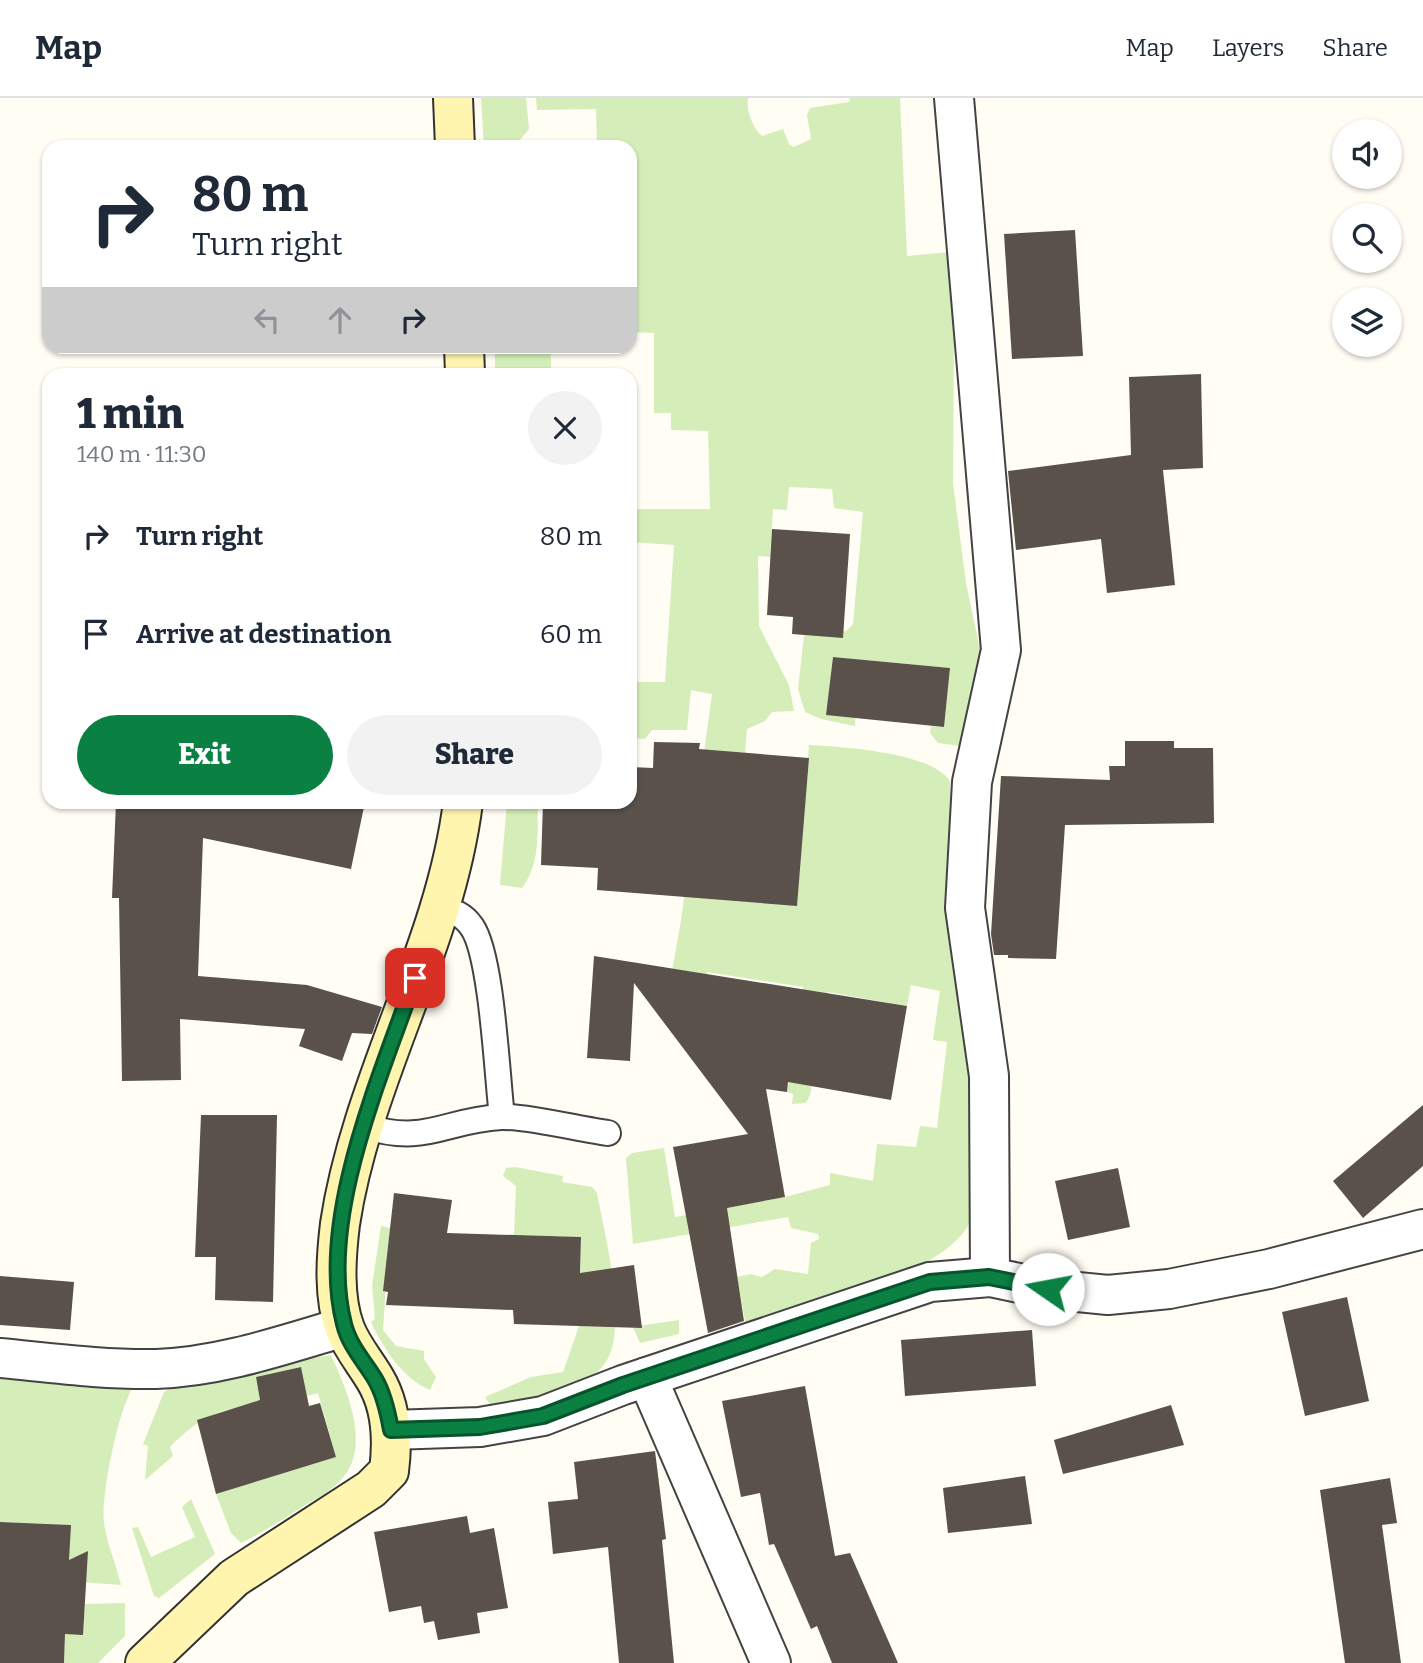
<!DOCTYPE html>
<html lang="en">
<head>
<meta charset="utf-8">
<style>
	body { margin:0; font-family:Bitter,serif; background:#f2f2f3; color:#1f2937; height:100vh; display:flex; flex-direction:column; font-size:26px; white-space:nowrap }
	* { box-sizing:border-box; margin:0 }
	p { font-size:23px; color:#747a83 }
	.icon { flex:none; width:38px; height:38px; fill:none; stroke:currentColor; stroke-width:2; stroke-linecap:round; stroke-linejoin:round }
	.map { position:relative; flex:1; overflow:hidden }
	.details { position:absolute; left:42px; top:270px; width:595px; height:441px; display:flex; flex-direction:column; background:#fff; border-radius:21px; box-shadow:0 2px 5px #0004 }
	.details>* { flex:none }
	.hud { position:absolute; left:42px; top:42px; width:595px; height:214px; border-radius:21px; box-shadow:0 2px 5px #0004; background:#fff; color:#1f2937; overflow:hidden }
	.tools { position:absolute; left:1332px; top:21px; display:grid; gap:14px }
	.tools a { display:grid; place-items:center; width:70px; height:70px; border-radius:50%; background:#fff; box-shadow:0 2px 5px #0004; font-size:35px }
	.pin { position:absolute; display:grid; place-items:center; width:60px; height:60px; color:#fff; margin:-30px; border-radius:14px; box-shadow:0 4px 10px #0006 }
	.me { position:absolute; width:77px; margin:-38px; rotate:282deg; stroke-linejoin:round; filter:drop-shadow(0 0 5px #0008) }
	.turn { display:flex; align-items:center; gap:24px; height:147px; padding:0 35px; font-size:32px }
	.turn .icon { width:91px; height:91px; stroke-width:2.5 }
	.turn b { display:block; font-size:49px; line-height:60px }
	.lanes { display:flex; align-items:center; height:66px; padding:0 35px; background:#0003; justify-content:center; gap:35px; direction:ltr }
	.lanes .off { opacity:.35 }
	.round { display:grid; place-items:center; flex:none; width:74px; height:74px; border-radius:37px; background:#f2f2f3 }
	.summary { display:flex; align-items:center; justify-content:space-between; height:119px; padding:0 35px }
	h1 { font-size:42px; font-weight:800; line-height:52px }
	.button { display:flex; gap:14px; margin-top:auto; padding:14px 35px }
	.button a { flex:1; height:80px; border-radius:42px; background:#0b8043; color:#fff; font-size:28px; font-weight:800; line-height:80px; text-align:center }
	.button a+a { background:#f2f2f3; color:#1f2937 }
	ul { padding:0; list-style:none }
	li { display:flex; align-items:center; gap:21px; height:98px; padding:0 35px }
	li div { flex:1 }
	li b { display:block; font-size:26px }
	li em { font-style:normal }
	header { display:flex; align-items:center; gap:42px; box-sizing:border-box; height:98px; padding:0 35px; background:#fff; border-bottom:2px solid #e0e1e3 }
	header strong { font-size:33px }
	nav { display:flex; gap:38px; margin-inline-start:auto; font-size:24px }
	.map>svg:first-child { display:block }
	.green { fill:#d5eeb9 }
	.building { fill:#5a514b }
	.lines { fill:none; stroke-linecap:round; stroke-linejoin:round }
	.lane-casing { stroke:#434343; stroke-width:28 }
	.street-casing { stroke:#434343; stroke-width:42 }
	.secondary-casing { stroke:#323232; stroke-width:42 }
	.lane { stroke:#fff; stroke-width:24 }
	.street { stroke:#fff; stroke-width:38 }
	.secondary { stroke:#fff5af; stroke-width:38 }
	.route-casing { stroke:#07532c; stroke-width:18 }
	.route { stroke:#0b8043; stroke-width:12 }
</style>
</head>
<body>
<header>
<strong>Map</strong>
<nav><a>Map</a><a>Layers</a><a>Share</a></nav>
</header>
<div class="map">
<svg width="1423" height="1565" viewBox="0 0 1423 1565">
	<rect width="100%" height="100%" fill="#fffdf4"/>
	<g class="green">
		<path d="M 481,0 L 526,0 L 529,31 L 514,49 L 484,49 Z"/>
		<path d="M 536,0 L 748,0 C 746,12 752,29 762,38 L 783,31 L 789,46 L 794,49 L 811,41 L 807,17 L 810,10 L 849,4 L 850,0 L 900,0 L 907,158 L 950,154 L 954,237 L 953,385 L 966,485 L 982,561 L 960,648 L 938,645 L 930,635 L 931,628 L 944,629 L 950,570 L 833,559 L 828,607 L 856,611 L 855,628 L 821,621 L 805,614 L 798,591 L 804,537 L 816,530 L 846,533 L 853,526 L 863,414 L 834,410 L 832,391 L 789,389 L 787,412 L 773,411 L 770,459 L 758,458 L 759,528 L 789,587 L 794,613 L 772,614 L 765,623 L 747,631 L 733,802 L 797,807 L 809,647 C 843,649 931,654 950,683 L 952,847 L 954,870 L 971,929 L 974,1108 C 972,1114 971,1123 968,1128 C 934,1182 805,1209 746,1228 L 737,1179 L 751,1176 L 762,1179 L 775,1171 L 808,1176 L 811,1145 L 819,1141 L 818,1136 L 791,1130 L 788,1119 L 633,1146 L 626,1060 L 632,1055 L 664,1050 L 675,1119 L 785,1099 L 830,1087 L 830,1075 L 873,1083 L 877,1046 L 916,1049 L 920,1028 L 937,1030 L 947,944 L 933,942 L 940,893 L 911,887 L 907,908 L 828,894 L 810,997 L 806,1005 L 792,1006 L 793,996 L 787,994 L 803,889 L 707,874 L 700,913 L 666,908 L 681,822 L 712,596 L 691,592 L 687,632 L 652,632 L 645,641 L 630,640 L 630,584 L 665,584 L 674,447 L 630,444 L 630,411 L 710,411 L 708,333 L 671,332 L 671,315 L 654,315 L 654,235 L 630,234 L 630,49 L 597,49 L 596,11 L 537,12 Z"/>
		<path d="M 495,249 L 495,248 L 573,249 L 573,255 L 551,255 L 551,276 L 495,276 Z"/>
		<path d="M 507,704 L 538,704 C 537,733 541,765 522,790 L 500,787 Z"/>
		<path d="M 515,1069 L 563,1078 L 562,1084 L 592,1089 L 597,1095 C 604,1135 632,1237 602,1269 C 576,1298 528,1303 492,1310 L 485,1299 L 531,1279 L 563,1274 L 579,1228 L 581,1139 L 514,1137 L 516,1088 L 503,1078 L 506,1070 Z"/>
		<path d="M 381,1128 L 390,1130 L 383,1232 L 396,1248 L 424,1253 L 424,1261 L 436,1279 L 430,1292 C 403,1281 383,1250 371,1224 L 375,1221 L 372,1188 Z"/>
		<path d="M 629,1168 L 638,1228 L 679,1222 L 679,1236 L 640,1245 L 626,1213 L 626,1169 Z"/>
		<path d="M 331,1257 C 347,1293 374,1352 338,1385 C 328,1395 314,1402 302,1409 C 282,1422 262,1435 241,1445 L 231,1435 L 216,1396 L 336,1359 L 318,1295 L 307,1298 L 301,1269 L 256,1279 L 261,1308 C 220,1308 198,1321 170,1349 L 173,1358 L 145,1382 L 148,1348 L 143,1346 L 164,1294 L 183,1281 Z"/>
		<path d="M 0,1274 L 136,1284 C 119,1306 101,1396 104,1425 C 107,1446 116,1466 121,1487 L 68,1483 L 70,1427 L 0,1424 Z"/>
		<path d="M 191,1401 L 215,1456 L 159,1500 L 154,1498 L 132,1430 L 138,1429 L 151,1459 L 195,1439 L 182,1409 Z"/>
		<path d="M 125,1505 L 125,1538 L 98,1565 L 64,1565 L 65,1536 L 83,1536 L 85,1506 Z"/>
	</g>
	<g class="building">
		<path d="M 1075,132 L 1083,258 L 1012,261 L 1004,136 Z"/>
		<path d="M 1201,276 L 1203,370 L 1163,372 L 1175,487 L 1107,495 L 1101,441 L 1016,452 L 1008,373 L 1131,357 L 1129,279 Z"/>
		<path d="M 772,431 L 850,436 L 843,540 L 792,536 L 793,519 L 767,517 Z"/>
		<path d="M 833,559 L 950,570 L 944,629 L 826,617 Z"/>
		<path d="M 1125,643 L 1174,643 L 1174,650 L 1213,650 L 1214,725 L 1065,727 L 1056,861 L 1008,860 L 1008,857 L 994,857 L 991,836 L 1001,678 L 1110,682 L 1109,668 L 1125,668 Z"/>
		<path d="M 654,644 L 700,645 L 699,651 L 809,660 L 797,808 L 597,792 L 598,770 L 541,767 L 543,704 L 630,704 L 630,669 L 653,670 Z"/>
		<path d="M 116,704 L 365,704 L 351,771 L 203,740 L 198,878 L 307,887 L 382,909 L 372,936 L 352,935 L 342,963 L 299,948 L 305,931 L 180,921 L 181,982 L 122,983 L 119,800 L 112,800 Z"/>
		<path d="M 594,858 L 907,908 L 891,1002 L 788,984 L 787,994 L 766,991 L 785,1099 L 727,1110 L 744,1223 L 708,1235 L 673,1049 L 748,1036 L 634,885 L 630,963 L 587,960 Z"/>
		<path d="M 1423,1007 L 1423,1068 L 1363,1120 L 1333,1083 Z"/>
		<path d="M 201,1017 L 277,1017 L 273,1204 L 215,1202 L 216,1159 L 195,1159 Z"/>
		<path d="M 1118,1070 L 1130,1129 L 1068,1142 L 1055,1083 Z"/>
		<path d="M 394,1095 L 452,1102 L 447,1135 L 581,1139 L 580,1175 L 634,1167 L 642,1230 L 514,1226 L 513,1212 L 386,1207 L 388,1194 L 383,1193 Z"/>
		<path d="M 0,1178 L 74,1184 L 70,1232 L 0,1227 Z"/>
		<path d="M 1347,1199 L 1369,1303 L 1305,1318 L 1282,1214 Z"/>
		<path d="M 1032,1232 L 1036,1288 L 905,1298 L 901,1242 Z"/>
		<path d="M 301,1269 L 309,1308 L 320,1305 L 336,1359 L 216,1396 L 197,1322 L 260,1302 L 256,1279 Z"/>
		<path d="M 805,1288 L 835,1458 L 850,1455 L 898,1565 L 832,1565 L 817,1528 L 811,1531 L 774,1446 L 769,1447 L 760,1395 L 741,1399 L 722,1303 Z"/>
		<path d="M 1171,1307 L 1184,1347 L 1063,1376 L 1054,1342 Z"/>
		<path d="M 655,1353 L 666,1441 L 662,1442 L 674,1565 L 619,1565 L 608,1449 L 553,1456 L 548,1404 L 578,1401 L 574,1364 Z"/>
		<path d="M 1025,1378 L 1032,1426 L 948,1435 L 943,1390 Z"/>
		<path d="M 1390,1380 L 1397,1425 L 1382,1427 L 1401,1565 L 1345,1565 L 1320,1392 Z"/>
		<path d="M 467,1418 L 470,1435 L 494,1430 L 508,1510 L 477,1515 L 480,1535 L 438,1542 L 434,1523 L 424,1525 L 421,1508 L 389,1514 L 374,1434 Z"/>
		<path d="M 0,1424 L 71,1427 L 69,1462 L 88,1453 L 83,1537 L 65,1536 L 64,1565 L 0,1565 Z"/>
	</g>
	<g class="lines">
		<defs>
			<g id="lane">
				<path d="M 441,811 C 455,814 463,816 472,829 C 492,858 497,978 502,1019"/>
				<path d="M 364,1028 C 426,1048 444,1022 501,1019 C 527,1018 579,1031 608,1035"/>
			</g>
			<g id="street">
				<path d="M 954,0 L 1001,552 L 972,684 L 965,810 L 989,978 L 990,1179"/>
				<path d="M 0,1260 C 52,1265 104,1272 156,1271 C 220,1269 283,1247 344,1229"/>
				<path d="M 647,1279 L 771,1565"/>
				<path d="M 391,1332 L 480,1329 L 543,1318 L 623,1287 L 930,1184 L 990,1179 L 1048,1191 L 1108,1197 L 1169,1191 L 1269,1171 L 1423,1131"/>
			</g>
			<g id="secondary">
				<path d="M 453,0 L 455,49"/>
				<path d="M 464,248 L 465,276"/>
				<path d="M 145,1565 L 234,1480 L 371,1391 L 389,1373 C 393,1342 392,1309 375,1281 C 365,1264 352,1249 345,1231 C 333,1199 336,1159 340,1126 C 362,980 445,850 463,704"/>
			</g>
		</defs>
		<use href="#lane" class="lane-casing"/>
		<use href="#street" class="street-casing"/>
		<use href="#secondary" class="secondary-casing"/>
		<use href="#lane" class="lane"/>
		<use href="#street" class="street"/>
		<use href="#secondary" class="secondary"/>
	</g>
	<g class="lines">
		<defs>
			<path id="route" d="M 415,880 C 381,978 317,1121 344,1226 C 349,1247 364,1263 375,1281 C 384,1296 388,1315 391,1332 L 480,1329 L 543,1318 L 623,1287 L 930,1184 L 989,1179 L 1048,1191"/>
		</defs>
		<use href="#route" class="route-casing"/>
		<use href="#route" class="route"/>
	</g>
</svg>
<div class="tools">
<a><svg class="icon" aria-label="sound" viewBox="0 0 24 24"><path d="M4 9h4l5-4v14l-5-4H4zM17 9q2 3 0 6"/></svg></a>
<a><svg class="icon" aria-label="search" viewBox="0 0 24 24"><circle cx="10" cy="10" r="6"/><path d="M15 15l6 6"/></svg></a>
<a><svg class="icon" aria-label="layers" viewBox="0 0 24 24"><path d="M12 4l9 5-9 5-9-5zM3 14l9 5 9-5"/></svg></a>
</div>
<div class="pin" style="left:415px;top:880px;background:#d93025"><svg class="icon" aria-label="arrive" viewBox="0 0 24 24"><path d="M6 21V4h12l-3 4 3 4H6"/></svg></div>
<svg class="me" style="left:1048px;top:1191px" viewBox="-20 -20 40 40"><circle r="19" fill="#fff"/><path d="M0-13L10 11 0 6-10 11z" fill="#0b8043"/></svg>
<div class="hud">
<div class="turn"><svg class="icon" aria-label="right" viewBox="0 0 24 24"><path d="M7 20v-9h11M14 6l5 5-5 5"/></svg><div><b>80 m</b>Turn right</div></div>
<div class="lanes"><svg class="icon off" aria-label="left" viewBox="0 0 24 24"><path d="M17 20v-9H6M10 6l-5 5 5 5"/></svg><svg class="icon off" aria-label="ahead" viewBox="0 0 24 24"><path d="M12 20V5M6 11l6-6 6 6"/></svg><svg class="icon" aria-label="right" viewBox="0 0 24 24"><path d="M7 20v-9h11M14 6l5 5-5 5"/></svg></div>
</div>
<section class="details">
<div class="summary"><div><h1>1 min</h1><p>140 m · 11:30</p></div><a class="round"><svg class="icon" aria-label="close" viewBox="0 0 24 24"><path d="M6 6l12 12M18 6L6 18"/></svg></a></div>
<ul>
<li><svg class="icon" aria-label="right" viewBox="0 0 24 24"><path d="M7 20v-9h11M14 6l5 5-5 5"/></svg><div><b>Turn right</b></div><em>80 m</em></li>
<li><svg class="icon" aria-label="arrive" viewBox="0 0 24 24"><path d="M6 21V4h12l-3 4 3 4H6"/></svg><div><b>Arrive at destination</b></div><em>60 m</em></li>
</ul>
<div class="button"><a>Exit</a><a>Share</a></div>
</section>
</div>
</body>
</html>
